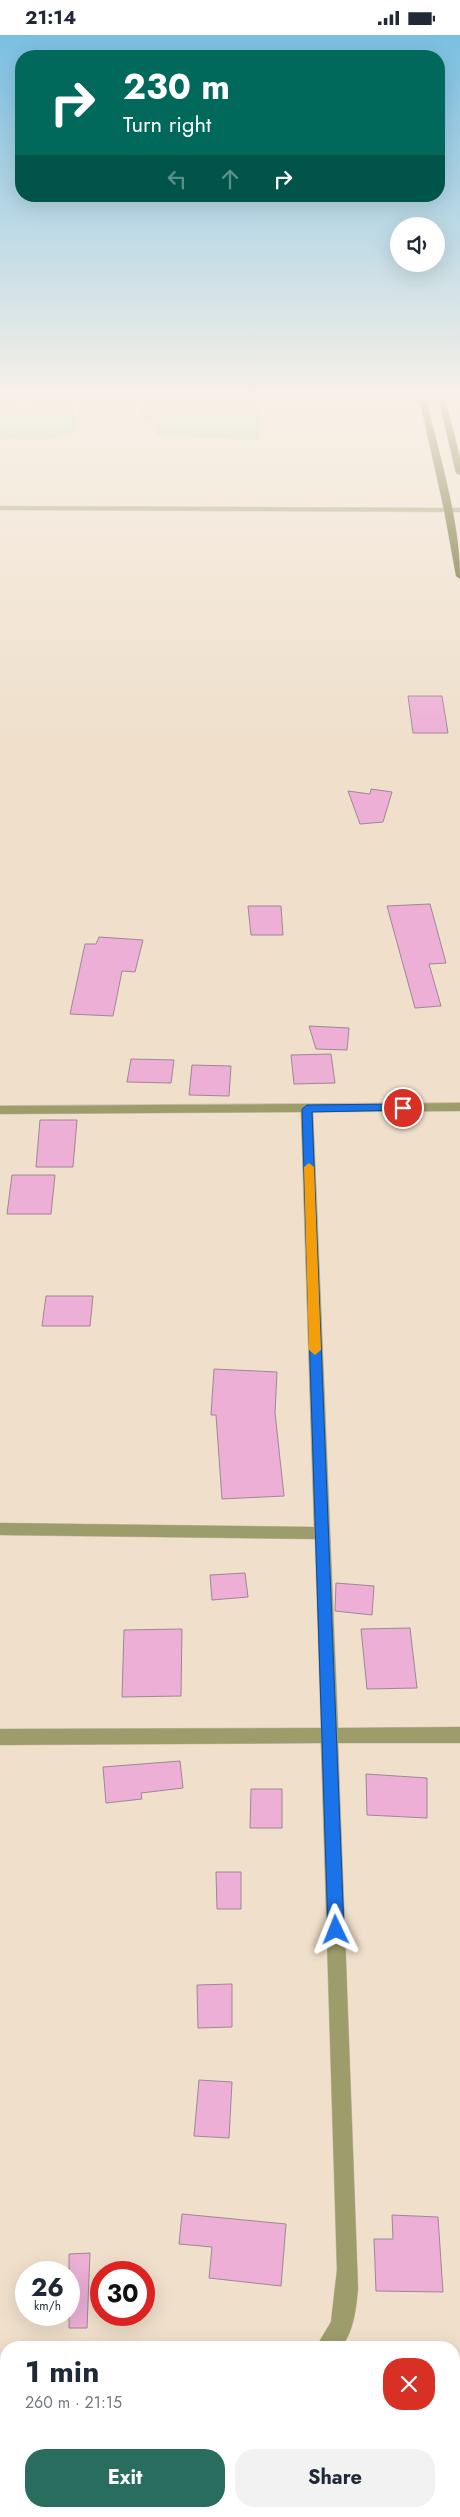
<!DOCTYPE html>
<html lang="en">
<head>
<meta charset="utf-8">
<style>
	body { margin:0; font-family:Jost,sans-serif; background:#f2f2f3; color:#1f2937; height:100vh; display:flex; flex-direction:column; font-size:19px; white-space:nowrap }
	* { box-sizing:border-box; margin:0 }
	p { font-size:16px; color:#747a83 }
	.icon { flex:none; width:28px; height:28px; fill:none; stroke:currentColor; stroke-width:2; stroke-linecap:round; stroke-linejoin:round }
	.map { position:relative; flex:1; overflow:hidden }
	.details { position:absolute; left:0px; top:2306px; width:460px; height:176px; display:flex; flex-direction:column; background:#fff; border-radius:20px 20px 0 0; box-shadow:0 5px 20px #0002 }
	.details>* { flex:none }
	.hud { position:absolute; left:15px; top:15px; width:430px; height:152px; border-radius:20px; box-shadow:0 5px 20px #0002; background:#00695c; color:#fff; overflow:hidden }
	.fabs { position:absolute; left:390px; top:182px; display:grid; gap:10px }
	.fabs a { display:grid; place-items:center; width:55px; height:55px; border-radius:50%; background:#fff; box-shadow:0 5px 20px #0002; font-size:25px }
	.speed { position:absolute; left:15px; top:2226px; display:flex; gap:10px; font-size:25px; font-weight:700; text-align:center }
	.speed>* { display:grid; place-content:center; width:65px; height:65px; border-radius:50%; background:#fff; box-shadow:0 5px 20px #0002; line-height:1 }
	.speed small { font-size:12px; font-weight:400 }
	.speed .limit { border:8px solid #d22; background:#fff; color:#111 }
	.pin { position:absolute; display:grid; place-items:center; width:42px; height:42px; color:#fff; margin:-21px; border:2px solid #fff; border-radius:50%; box-shadow:0 1px 5px #0007 }
	.me { position:absolute; width:55px; margin:-28px; rotate:358deg; stroke-linejoin:round; filter:drop-shadow(0 0 4px #0008) }
	.turn { display:flex; align-items:center; gap:18px; height:105px; padding:0 25px; font-size:22px }
	.turn .icon { width:65px; height:65px; stroke-width:2.5 }
	.turn b { display:block; font-size:35px; line-height:42px }
	.lanes { display:flex; align-items:center; height:48px; padding:0 25px; background:#0003; justify-content:center; gap:25px; direction:ltr }
	.lanes .off { opacity:.35 }
	.round { display:grid; place-items:center; flex:none; width:52px; height:52px; border-radius:20px; background:#f2f2f3 }
	.headline { display:flex; align-items:center; justify-content:space-between; height:85px; padding:0 25px }
	h1 { font-size:30px; font-weight:700; line-height:38px }
	.cta { display:flex; gap:10px; margin-top:auto; padding:10px 25px }
	.cta a { flex:1; height:58px; border-radius:20px; background:#296d5f; color:#fff; font-size:20px; font-weight:700; line-height:58px; text-align:center }
	.cta a+a { background:#f2f2f3; color:#1f2937 }
	.status { display:flex; justify-content:space-between; align-items:center; height:35px; padding:0 25px; background:#fff; direction:ltr }
	.status svg { height:14px; fill:currentColor }
	.map>svg:first-child { display:block }
	.green { fill:#b3dcb3 }
	.building { fill:#edafd6; stroke:#9d8895 }
	.lines { fill:none; stroke-linecap:round; stroke-linejoin:round }
	.minor-casing { stroke:#cbbdab; stroke-width:1 }
	.trunk-casing { stroke:#cbbdab; stroke-width:1 }
	.minor { fill:#9d9c6b; fill-rule:evenodd }
	.trunk { fill:#575412; fill-rule:evenodd }
	.route { fill:#1a73e8; stroke:#114b97 }
	.slow { fill:#f59e0b }
</style>
</head>
<body>
<div class="status"><b>21:14</b><svg viewBox="0 0 49 12"><path d="M0 12V9h3v3zM5 12V6h3v6zM10 12V3h3v9zM15 12V0h3v12zM26 1h20v11H26zM47 4h2v5h-2z"/></svg></div>
<div class="map">
<svg width="460" height="2482" viewBox="0 0 460 2482">
	<rect width="100%" height="100%" fill="#efdfcb"/>
	<g class="green">
		<path d="M 86,362 L 139,362 L 135,383 L 77,380 Z"/>
		<path d="M 144,362 L 259,362 L 259,406 L 155,400 L 158,386 L 139,385 Z"/>
		<path d="M 75,366 L 75,398 L 47,405 L 5,404 L 0,407 L 0,367 L 23,371 Z"/>
	</g>
	<g class="building">
		<path d="M 408,661 L 442,661 L 448,698 L 413,698 Z"/>
		<path d="M 371,754 L 392,757 L 383,787 L 360,789 L 348,756 L 370,759 Z"/>
		<path d="M 430,869 L 446,928 L 429,929 L 441,971 L 415,973 L 387,871 Z"/>
		<path d="M 248,871 L 281,871 L 283,900 L 251,900 Z"/>
		<path d="M 99,902 L 143,905 L 135,937 L 122,936 L 113,981 L 70,979 L 85,909 L 96,909 Z"/>
		<path d="M 309,991 L 349,993 L 347,1015 L 316,1014 Z"/>
		<path d="M 331,1019 L 335,1048 L 294,1049 L 291,1020 Z"/>
		<path d="M 131,1024 L 174,1025 L 171,1048 L 127,1047 Z"/>
		<path d="M 192,1030 L 231,1031 L 229,1061 L 189,1060 Z"/>
		<path d="M 40,1085 L 77,1085 L 73,1132 L 36,1132 Z"/>
		<path d="M 12,1140 L 55,1140 L 51,1179 L 7,1179 Z"/>
		<path d="M 46,1261 L 93,1261 L 90,1291 L 42,1291 Z"/>
		<path d="M 214,1334 L 277,1337 L 275,1378 L 284,1461 L 222,1464 L 216,1380 L 211,1380 Z"/>
		<path d="M 245,1538 L 248,1562 L 212,1565 L 210,1540 Z"/>
		<path d="M 336,1548 L 374,1551 L 372,1580 L 335,1576 Z"/>
		<path d="M 410,1593 L 417,1653 L 367,1654 L 361,1594 Z"/>
		<path d="M 182,1594 L 181,1661 L 122,1662 L 124,1595 Z"/>
		<path d="M 180,1726 L 183,1753 L 141,1758 L 142,1764 L 106,1768 L 103,1732 Z"/>
		<path d="M 366,1739 L 427,1743 L 427,1783 L 367,1780 Z"/>
		<path d="M 251,1754 L 282,1754 L 282,1793 L 250,1793 Z"/>
		<path d="M 216,1837 L 241,1837 L 241,1874 L 217,1874 Z"/>
		<path d="M 232,1949 L 232,1992 L 198,1993 L 197,1950 Z"/>
		<path d="M 199,2045 L 232,2047 L 229,2103 L 194,2101 Z"/>
		<path d="M 182,2179 L 286,2189 L 281,2251 L 209,2243 L 212,2212 L 179,2209 Z"/>
		<path d="M 392,2180 L 438,2182 L 443,2257 L 376,2256 L 374,2204 L 393,2204 Z"/>
		<path d="M 90,2218 L 87,2293 L 69,2293 L 69,2219 Z"/>
	</g>
	<g class="lines">
		<defs>
			<g id="minor">
				<path d="M 0,471 L 460,473 L 460,477 L 0,475 Z"/>
				<path d="M 460,1068 L 460,1076 L 313,1077 L 338,1693 L 460,1692 L 460,1708 L 338,1708 L 358,2254 C 356,2273 354,2297 341,2312 L 316,2312 L 331,2287 L 337,2235 L 321,1708 L 0,1710 L 0,1694 L 321,1693 L 315,1504 L 0,1500 L 0,1488 L 314,1492 L 301,1077 L 0,1079 L 0,1071 Z"/>
			</g>
			<g id="trunk">
				<path d="M 419,362 L 426,362 C 439,421 460,483 460,544 L 456,541 L 444,475 Z"/>
				<path d="M 438,362 L 445,362 L 460,423 L 460,440 L 456,438 Z"/>
			</g>
		</defs>
		<use href="#minor" class="minor-casing"/>
		<use href="#trunk" class="trunk-casing"/>
		<use href="#minor" class="minor"/>
		<use href="#trunk" class="trunk"/>
	</g>
	<linearGradient id="sky" x2="0" y2="1"><stop stop-color="#7abfe2"/><stop offset="0.51" stop-color="#f8f1e8"/><stop offset="1" stop-color="#f8f1e8" stop-opacity="0"/></linearGradient>
	<rect width="460" height="710" fill="url(#sky)"/>
	<path class="route" d="M 403,1069 L 408,1073 L 406,1075 L 312,1077 L 344,1895 L 341,1900 L 336,1903 L 331,1900 L 328,1895 L 302,1074 L 307,1070 Z"/>
	<path class="slow" d="M 309,1128 L 314,1132 L 321,1315 L 315,1320 L 309,1315 L 304,1132 Z"/>
</svg>
<div class="fabs">
<a><svg class="icon" aria-label="sound" viewBox="0 0 24 24"><path d="M4 9h4l5-4v14l-5-4H4zM17 9q2 3 0 6"/></svg></a>
</div>
<div class="speed"><div>26<small>km/h</small></div><div class="limit">30</div></div>
<div class="pin" style="left:403px;top:1073px;background:#d93025"><svg class="icon" aria-label="arrive" viewBox="0 0 24 24"><path d="M6 21V4h12l-3 4 3 4H6"/></svg></div>
<svg class="me" style="left:336px;top:1895px" viewBox="-20 -20 40 40"><path d="M0-17L14 15 0 8-14 15z" fill="#1a73e8" stroke="#fff" stroke-width="4"/></svg>
<div class="hud">
<div class="turn"><svg class="icon" aria-label="right" viewBox="0 0 24 24"><path d="M7 20v-9h11M14 6l5 5-5 5"/></svg><div><b>230 m</b>Turn right</div></div>
<div class="lanes"><svg class="icon off" aria-label="left" viewBox="0 0 24 24"><path d="M17 20v-9H6M10 6l-5 5 5 5"/></svg><svg class="icon off" aria-label="ahead" viewBox="0 0 24 24"><path d="M12 20V5M6 11l6-6 6 6"/></svg><svg class="icon" aria-label="right" viewBox="0 0 24 24"><path d="M7 20v-9h11M14 6l5 5-5 5"/></svg></div>
</div>
<section class="details">
<div class="headline"><div><h1>1 min</h1><p>260 m · 21:15</p></div><a class="round" style="background:#d93025;color:#fff"><svg class="icon" aria-label="close" viewBox="0 0 24 24"><path d="M6 6l12 12M18 6L6 18"/></svg></a></div>
<div class="cta"><a>Exit</a><a>Share</a></div>
</section>
</div>
</body>
</html>
